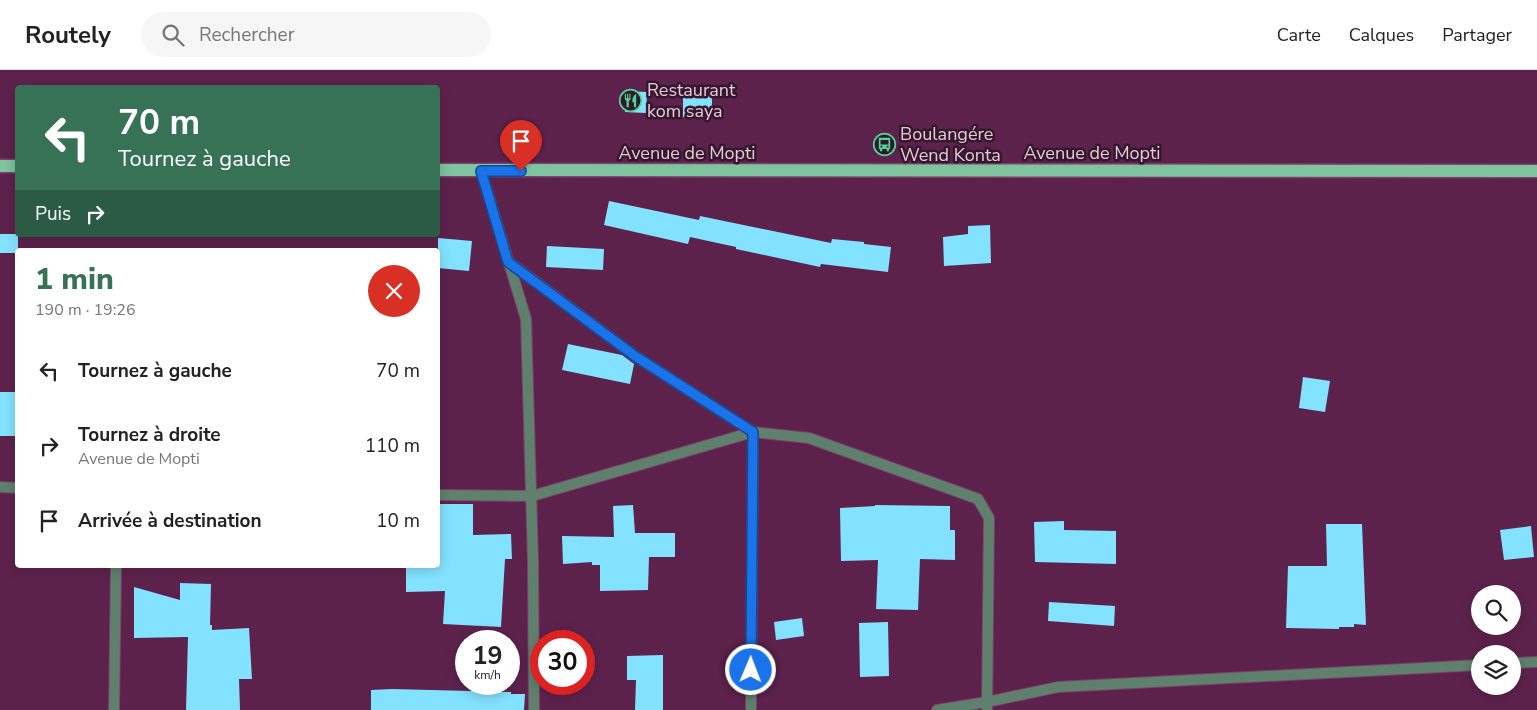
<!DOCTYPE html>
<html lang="fr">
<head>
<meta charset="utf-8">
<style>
	body { margin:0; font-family:"Nunito Sans",sans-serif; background:#f6f6f6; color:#222; height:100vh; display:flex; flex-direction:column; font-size:19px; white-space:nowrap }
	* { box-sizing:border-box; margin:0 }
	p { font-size:16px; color:#767676 }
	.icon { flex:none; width:28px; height:28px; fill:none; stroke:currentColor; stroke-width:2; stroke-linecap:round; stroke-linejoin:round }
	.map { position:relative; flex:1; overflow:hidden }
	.sheet { position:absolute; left:15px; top:178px; width:425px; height:320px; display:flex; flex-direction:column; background:#fff; border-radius:5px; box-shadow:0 2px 12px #0003 }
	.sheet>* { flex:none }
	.top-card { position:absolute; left:15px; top:15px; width:425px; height:152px; border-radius:5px; box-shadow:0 2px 12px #0003; background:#377257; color:#fff; overflow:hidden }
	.buttons { position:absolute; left:1471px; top:515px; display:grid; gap:10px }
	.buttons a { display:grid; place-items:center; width:50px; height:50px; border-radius:50%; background:#fff; box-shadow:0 2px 12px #0003; font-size:25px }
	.speed { position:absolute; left:455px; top:560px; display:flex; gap:10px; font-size:25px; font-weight:700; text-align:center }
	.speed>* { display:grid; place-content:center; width:65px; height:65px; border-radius:50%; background:#fff; box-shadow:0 2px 12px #0003; line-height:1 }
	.speed small { font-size:12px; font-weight:400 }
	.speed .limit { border:8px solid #d22; background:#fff; color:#111 }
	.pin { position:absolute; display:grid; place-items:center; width:42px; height:42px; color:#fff; margin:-51px -21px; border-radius:50% 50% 50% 0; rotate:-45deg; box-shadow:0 0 5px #0007 }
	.pin .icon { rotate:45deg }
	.me { position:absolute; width:55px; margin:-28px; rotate:1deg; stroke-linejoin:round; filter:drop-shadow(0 0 4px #0008) }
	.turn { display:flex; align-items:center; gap:18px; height:105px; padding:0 20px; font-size:22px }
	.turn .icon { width:65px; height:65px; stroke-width:2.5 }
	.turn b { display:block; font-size:35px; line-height:42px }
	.then { display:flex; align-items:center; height:48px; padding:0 20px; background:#0003; gap:10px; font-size:19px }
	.round { display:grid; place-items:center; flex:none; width:52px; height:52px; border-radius:26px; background:#f6f6f6 }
	.head { display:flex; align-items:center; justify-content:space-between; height:85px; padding:0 20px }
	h1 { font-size:30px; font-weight:800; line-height:38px; color:#377257 }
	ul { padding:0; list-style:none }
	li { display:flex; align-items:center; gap:15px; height:75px; padding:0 20px }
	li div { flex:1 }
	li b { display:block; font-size:19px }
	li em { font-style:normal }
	header { display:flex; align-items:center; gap:30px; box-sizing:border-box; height:70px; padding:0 25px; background:#fff; border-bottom:1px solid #e0e0e0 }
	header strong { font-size:24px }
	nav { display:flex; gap:28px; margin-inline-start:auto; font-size:18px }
	.search { width:350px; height:45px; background:#f6f6f6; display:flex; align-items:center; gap:12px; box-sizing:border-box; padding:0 18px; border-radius:28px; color:#767676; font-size:19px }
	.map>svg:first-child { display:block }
	.building { fill:#83e2ff }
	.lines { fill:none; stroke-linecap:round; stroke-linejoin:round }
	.street-casing { stroke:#794369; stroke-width:12 }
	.primary-casing { stroke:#794369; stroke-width:15 }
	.street { stroke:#60806e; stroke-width:10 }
	.primary { stroke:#7fc39f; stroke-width:12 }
	.route-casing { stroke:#114b97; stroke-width:12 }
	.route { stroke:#1a73e8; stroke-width:9 }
	.labels { text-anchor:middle; stroke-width:5; stroke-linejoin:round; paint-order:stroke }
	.poi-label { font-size:18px; fill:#eac6dd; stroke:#33182b; text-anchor:start }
	.street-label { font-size:18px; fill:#eac6dd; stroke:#33182b }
</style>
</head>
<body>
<header>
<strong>Routely</strong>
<div class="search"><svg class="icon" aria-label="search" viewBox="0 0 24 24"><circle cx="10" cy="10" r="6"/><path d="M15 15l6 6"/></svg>Rechercher</div>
<nav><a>Carte</a><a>Calques</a><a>Partager</a></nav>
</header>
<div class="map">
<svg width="1537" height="640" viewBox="0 0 1537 640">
	<rect width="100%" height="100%" fill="#5d224c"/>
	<g class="building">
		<path d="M 683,20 L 712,20 L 712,46 L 683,47 Z"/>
		<path d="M 626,21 L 647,22 L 646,43 L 625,42 Z"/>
		<path d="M 609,131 L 699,150 L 700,146 L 831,173 L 832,169 L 864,172 L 864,174 L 891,177 L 888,202 L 821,194 L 820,197 L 736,179 L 736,177 L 690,167 L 688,174 L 604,155 Z"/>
		<path d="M 990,155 L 991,193 L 944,196 L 943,167 L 968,164 L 968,156 Z"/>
		<rect x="0" y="164" width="18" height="19"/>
		<path d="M 438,168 L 472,171 L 469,201 L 438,198 Z"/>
		<path d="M 547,176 L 604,179 L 603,200 L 546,197 Z"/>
		<path d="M 568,274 L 622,285 L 634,294 L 630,314 L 562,300 Z"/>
		<path d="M 1303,307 L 1330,311 L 1325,342 L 1299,338 Z"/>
		<rect x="0" y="322" width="18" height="44"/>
		<path d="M 438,434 L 473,434 L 473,465 L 511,464 L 512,489 L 505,489 L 501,557 L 443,554 L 445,521 L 406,522 L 406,498 L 437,498 L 440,456 L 438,456 Z"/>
		<path d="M 633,435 L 635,463 L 675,463 L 675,487 L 649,487 L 648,520 L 600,521 L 600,495 L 592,495 L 592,492 L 563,494 L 562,466 L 614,467 L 613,436 Z"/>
		<path d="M 875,435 L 950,436 L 950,460 L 955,460 L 955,490 L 920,489 L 918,540 L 876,539 L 878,490 L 841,491 L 840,438 L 875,436 Z"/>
		<path d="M 1064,451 L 1064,460 L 1116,461 L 1116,494 L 1035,492 L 1034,452 Z"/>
		<path d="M 1326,454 L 1362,454 L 1366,555 L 1354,554 L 1354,557 L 1339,557 L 1339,559 L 1286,558 L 1288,496 L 1327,496 Z"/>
		<path d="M 1531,456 L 1534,487 L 1504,490 L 1500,460 Z"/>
		<path d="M 180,513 L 211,514 L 210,555 L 212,555 L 212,560 L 249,558 L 252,609 L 239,609 L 240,640 L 186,640 L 188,567 L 134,568 L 134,517 L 180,530 Z"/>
		<path d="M 1049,532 L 1115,536 L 1114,556 L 1048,551 Z"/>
		<path d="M 802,548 L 804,566 L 776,570 L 774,552 Z"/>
		<path d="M 888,552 L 889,606 L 860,607 L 859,553 Z"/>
		<path d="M 663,585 L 663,640 L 635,640 L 636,610 L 627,610 L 627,586 Z"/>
		<path d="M 392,619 L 511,622 L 511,624 L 525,624 L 524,640 L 371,640 L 371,620 Z"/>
	</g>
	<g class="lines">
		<defs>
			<g id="street">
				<path d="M 481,101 L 526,249 L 533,490 L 534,640"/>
				<path d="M 509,192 L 635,286 L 753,362 L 809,368 L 978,429 L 989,448 L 987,640"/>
				<path d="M 0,417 L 18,418"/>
				<path d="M 438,425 L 532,426 L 753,362 L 751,640"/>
				<path d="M 1512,593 L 1537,592"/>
				<path d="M 114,640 L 116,495"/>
				<path d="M 937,640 L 987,632 L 1058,617 L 1480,595"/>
			</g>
			<g id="primary">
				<path d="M 0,96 L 18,96"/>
				<path d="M 438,100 L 1537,101"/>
			</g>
		</defs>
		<use href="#street" class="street-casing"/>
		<use href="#primary" class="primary-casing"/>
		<use href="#street" class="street"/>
		<use href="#primary" class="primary"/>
	</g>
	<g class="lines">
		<defs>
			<path id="route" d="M 521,101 L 481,101 L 508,192 L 635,286 L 753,362 L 751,600"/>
		</defs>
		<use href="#route" class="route-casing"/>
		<use href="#route" class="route"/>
	</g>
	<defs>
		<symbol id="restaurant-ring" viewBox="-11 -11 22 22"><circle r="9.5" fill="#33182b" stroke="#51d397" stroke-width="1.5"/><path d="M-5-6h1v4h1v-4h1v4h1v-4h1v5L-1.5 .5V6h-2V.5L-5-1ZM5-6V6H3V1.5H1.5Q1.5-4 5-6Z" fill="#51d397"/></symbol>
		<symbol id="bus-ring" viewBox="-11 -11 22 22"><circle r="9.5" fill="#33182b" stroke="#51d397" stroke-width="1.5"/><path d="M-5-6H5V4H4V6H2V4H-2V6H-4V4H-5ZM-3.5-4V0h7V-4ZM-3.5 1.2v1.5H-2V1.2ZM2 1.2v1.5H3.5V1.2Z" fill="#51d397"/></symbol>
	</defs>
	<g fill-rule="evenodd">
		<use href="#restaurant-ring" x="618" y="18" width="25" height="25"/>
		<use href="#bus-ring" x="872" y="62" width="25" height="25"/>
	</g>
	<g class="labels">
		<g class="poi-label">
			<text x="647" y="26">Restaurant<tspan x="647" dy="21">kom saya</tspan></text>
			<text x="900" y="70">Boulangére<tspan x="900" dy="21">Wend Konta</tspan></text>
		</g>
		<g class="street-label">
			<text x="687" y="89">Avenue de Mopti</text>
			<text x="1092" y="89">Avenue de Mopti</text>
		</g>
	</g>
</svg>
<div class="buttons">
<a><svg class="icon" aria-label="search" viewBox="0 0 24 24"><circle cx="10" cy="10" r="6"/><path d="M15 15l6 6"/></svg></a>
<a><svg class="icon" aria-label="layers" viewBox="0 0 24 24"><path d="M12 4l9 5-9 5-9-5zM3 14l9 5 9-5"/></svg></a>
</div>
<div class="speed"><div>19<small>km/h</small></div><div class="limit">30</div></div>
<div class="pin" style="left:521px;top:101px;background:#d93025"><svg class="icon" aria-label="arrive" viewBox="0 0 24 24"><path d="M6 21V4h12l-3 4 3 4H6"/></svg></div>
<svg class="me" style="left:751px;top:600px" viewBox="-20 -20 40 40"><circle r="17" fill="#1a73e8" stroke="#fff" stroke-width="3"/><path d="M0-11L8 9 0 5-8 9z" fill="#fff"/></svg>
<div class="top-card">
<div class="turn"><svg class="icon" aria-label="left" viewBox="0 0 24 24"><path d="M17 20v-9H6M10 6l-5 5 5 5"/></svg><div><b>70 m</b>Tournez à gauche</div></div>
<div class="then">Puis<svg class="icon" aria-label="right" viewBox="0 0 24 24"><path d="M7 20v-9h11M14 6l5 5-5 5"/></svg></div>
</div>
<section class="sheet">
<div class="head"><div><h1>1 min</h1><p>190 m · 19:26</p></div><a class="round" style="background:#d93025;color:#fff"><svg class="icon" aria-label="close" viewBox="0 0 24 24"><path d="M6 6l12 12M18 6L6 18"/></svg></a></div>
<ul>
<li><svg class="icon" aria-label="left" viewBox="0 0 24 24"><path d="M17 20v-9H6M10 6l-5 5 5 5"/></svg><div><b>Tournez à gauche</b></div><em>70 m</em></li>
<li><svg class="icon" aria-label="right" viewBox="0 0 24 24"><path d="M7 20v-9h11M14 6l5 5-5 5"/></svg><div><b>Tournez à droite</b><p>Avenue de Mopti</p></div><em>110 m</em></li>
<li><svg class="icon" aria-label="arrive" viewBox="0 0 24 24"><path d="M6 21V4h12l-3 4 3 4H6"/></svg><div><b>Arrivée à destination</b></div><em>10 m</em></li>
</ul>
</section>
</div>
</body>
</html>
